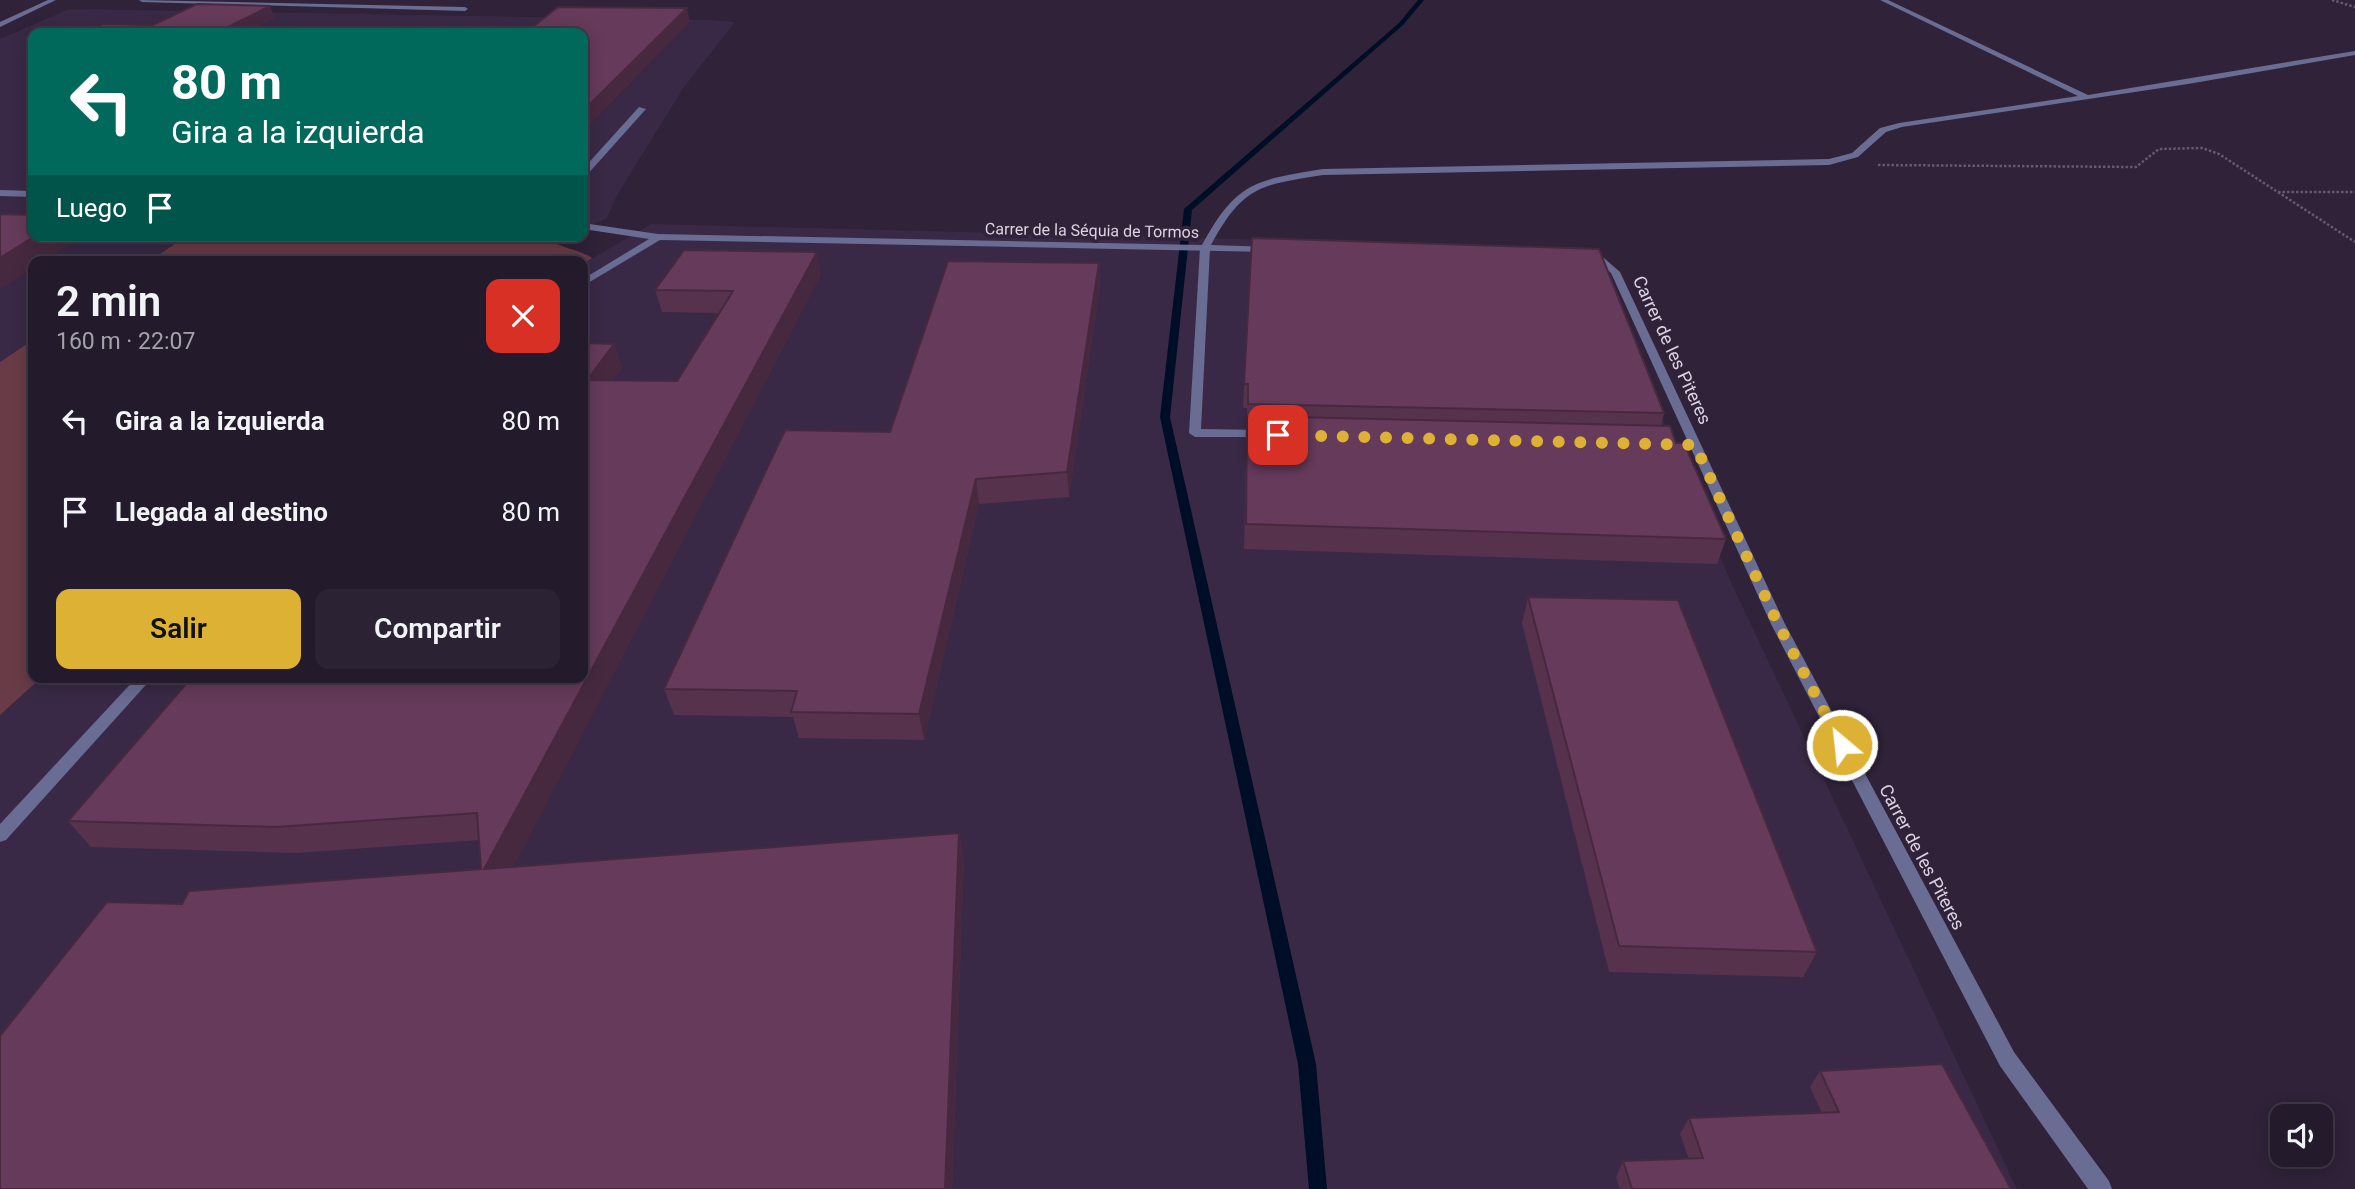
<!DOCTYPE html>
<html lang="es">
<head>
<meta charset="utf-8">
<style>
	body { margin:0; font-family:Roboto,sans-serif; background:#2b2333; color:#f1f3f6; height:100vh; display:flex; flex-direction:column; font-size:26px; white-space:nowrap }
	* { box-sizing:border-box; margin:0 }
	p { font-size:23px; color:#a3a1a9 }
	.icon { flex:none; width:38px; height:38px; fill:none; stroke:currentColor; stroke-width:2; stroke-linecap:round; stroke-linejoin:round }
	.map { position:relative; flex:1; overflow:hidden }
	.side { position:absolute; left:28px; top:256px; width:560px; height:427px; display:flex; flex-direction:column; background:#231a2b; border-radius:14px; box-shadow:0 4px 18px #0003,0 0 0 2px #403847 }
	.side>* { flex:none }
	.top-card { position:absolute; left:28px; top:28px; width:560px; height:214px; border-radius:14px; box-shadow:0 4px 18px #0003,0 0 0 2px #403847; background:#00695c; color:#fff; overflow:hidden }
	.fabs { position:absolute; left:2270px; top:1104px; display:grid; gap:14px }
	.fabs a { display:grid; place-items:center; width:63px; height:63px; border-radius:14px; background:#231a2b; box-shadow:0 4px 18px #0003,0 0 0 2px #403847; font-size:35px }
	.pin { position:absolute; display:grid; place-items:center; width:60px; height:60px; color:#fff; margin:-30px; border-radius:14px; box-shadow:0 4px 10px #0006 }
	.me { position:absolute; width:77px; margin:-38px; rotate:332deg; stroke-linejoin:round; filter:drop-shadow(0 0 5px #0008) }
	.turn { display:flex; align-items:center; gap:24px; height:147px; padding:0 28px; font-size:32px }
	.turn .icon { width:91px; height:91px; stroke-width:2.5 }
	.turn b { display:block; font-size:49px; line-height:60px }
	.then { display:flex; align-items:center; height:66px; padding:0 28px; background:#0003; gap:14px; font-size:26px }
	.round { display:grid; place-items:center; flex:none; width:74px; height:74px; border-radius:14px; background:#2b2333 }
	.head { display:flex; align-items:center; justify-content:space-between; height:119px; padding:0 28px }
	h1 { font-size:42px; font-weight:600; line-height:52px }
	.button { display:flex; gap:14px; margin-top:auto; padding:14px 28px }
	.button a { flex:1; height:80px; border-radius:14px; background:#ddb133; color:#111; font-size:28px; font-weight:600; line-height:80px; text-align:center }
	.button a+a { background:#2b2333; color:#f1f3f6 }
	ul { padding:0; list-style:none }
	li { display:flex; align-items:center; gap:21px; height:91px; padding:0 28px }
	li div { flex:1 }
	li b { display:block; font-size:26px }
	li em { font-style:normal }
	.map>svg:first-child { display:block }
	.built { fill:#392946 }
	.green { fill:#693b46 }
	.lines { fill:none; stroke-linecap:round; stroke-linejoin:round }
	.stream { fill:#000d27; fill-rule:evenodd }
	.path { stroke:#655a6e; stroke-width:2.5; stroke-dasharray:2.5 2; stroke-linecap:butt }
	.service { fill:#696c93; fill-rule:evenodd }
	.minor { fill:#696c93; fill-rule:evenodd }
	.wall { fill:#57324d }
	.shaded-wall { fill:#47293f }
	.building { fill:#653a5a; stroke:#47293f; stroke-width:2 }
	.route { stroke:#ddb133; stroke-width:12; stroke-dasharray:0 21.6 }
	.labels { text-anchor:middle; stroke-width:7; stroke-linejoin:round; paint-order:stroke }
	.far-street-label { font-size:16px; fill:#dbd3e3; stroke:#2f2239 }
	.street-label { font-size:18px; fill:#dbd3e3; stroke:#2f2239 }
</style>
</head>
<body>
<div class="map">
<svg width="2355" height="1189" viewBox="0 0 2355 1189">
	<rect width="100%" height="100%" fill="#2f2239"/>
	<g class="built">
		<path d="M 69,9 L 710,20 L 735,22 L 684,87 L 617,195 L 607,218 L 583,229 L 583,33 L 33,33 L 33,236 L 186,236 L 150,261 L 33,261 L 33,340 L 0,362 L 0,39 Z"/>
		<path d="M 651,224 L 1585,248 L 1600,269 L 1730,580 L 2017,1189 L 0,1189 L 0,715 L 42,677 L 583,677 L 583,264 Z"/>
		<path d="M 289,236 L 565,236 L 551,242 L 547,238 L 330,244 L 293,240 Z"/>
	</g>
	<g class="green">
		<path d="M 186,236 L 289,236 L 293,240 L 330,244 L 547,238 C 558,248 579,249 592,258 L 583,264 L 583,261 L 150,261 Z"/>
		<path d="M 33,340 L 33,677 L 42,677 L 0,715 L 0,362 Z"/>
	</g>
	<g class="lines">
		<path class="stream" d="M 1418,0 L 1424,0 L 1403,25 L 1192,210 L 1170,417 L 1316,1064 L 1327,1189 L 1309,1189 L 1298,1064 L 1160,417 L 1184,209 L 1399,23 Z"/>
		<g class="path">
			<path d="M 2332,0 L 2355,7"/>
			<path d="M 1878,165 L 2136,167 L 2159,149 L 2202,148 L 2219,154 L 2355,242"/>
			<path d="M 2278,192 L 2355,192"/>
		</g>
		<path class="service" d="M 1205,245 L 1210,248 L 1201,429 L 1264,430 L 1268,431 L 1270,434 L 1268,437 L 1195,437 L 1189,433 L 1200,248 Z"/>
		<g class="minor">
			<path d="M 48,0 L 56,0 L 0,27 L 0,22 Z"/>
			<path d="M 139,0 L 465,7 L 468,9 L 465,11 L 142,2 Z"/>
			<path d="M 1880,0 L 1888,0 L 2088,95 L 2355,51 L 2355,55 L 2188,84 L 1902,127 L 1886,132 L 1858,157 L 1829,165 L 1323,175 C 1260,185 1243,186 1211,245 L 1272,247 L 1272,251 L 1269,252 L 660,240 L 583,286 L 583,279 L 649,239 L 583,229 L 583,223 L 658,234 L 1202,245 C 1236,182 1255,180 1323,169 L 1829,159 L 1852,153 L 1880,128 L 1899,123 L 2078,96 Z"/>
			<path d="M 639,107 L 646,109 L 586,176 L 583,177 L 583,169 Z"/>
			<path d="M 0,190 L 33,191 L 33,197 L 0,196 Z"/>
			<path d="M 1587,254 L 1604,258 L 1620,272 L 1785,624 L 2014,1052 L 2109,1181 L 2112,1189 L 2088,1189 L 2000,1066 L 1771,624 L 1611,273 L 1598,262 L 1584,259 L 1582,257 Z"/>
			<path d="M 137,677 L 153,677 L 6,840 L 0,842 L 0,824 Z"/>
		</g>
	</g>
	<g class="wall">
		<path d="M 1252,238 L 1664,413 L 1661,426 L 1676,443 L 1726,539 L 1717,564 L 1244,549 L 1247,408 L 1243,408 Z"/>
		<path d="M 1099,263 L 1100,285 L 1069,497 L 979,504 L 924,740 L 799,738 L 793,717 L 674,715 L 664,689 Z"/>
		<path d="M 821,274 L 513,867 L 959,833 L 964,859 L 952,1189 L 0,1189 L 182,904 L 481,869 L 479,840 L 295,853 L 91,847 L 68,821 L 614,344 L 622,368 L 612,380 L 677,381 L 719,313 L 662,312 L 655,290 Z"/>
		<path d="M 1528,597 L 1817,952 L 1803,977 L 1609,972 L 1522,623 Z"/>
		<path d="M 1820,1071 L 2011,1189 L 1620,1189 L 1616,1177 L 1623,1161 L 1689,1159 L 1680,1134 L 1689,1118 L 1822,1113 L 1810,1087 Z"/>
	</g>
	<g class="shaded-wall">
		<path d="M 270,6 L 275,18 L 246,33 L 216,33 Z"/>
		<path d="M 687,8 L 690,22 L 583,131 L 583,111 Z"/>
		<path d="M 35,236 L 81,236 L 81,237 L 44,261 L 33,261 L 33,268 L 0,289 L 0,258 Z"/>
		<path d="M 817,252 L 821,274 L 499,895 L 484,869 Z"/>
		<path d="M 1099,263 L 1100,285 L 1069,497 L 1067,472 Z"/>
		<path d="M 614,344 L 622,368 L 595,403 L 587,380 Z"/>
		<path d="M 976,479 L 979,504 L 924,740 L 919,714 Z"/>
		<path d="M 959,833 L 964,859 L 952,1189 L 945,1189 Z"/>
	</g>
	<g class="building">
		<path d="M 197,4 L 270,6 L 216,33 L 83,33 L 103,24 L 153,25 Z"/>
		<path d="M 558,7 L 687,8 L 583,111 L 583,33 L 525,33 Z"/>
		<path d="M 378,31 L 489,33 L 374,33 Z"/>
		<path d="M 0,214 L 33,215 L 33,236 L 35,236 L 0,258 Z"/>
		<path d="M 1252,238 L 1599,249 L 1664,413 L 1248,404 L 1248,384 L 1244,384 Z"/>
		<path d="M 684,250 L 817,252 L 484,869 L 959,833 L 945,1189 L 0,1189 L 0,1036 L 107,902 L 182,904 L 189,891 L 481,869 L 477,813 L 276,827 L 68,821 L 192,677 L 583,677 L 583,343 L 614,344 L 587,380 L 677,381 L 733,291 L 655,290 Z"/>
		<path d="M 948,261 L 1099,263 L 1067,472 L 976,479 L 919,714 L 791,712 L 797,691 L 664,689 L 785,430 L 890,432 Z"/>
		<path d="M 1247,416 L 1670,426 L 1676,443 L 1684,443 L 1726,539 L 1246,524 Z"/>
		<path d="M 1528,597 L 1678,600 L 1817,952 L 1619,946 Z"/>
		<path d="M 1942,1064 L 2011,1189 L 1632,1189 L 1623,1161 L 1703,1158 L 1689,1118 L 1839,1112 L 1820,1071 Z"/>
	</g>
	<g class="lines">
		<path class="route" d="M 1278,435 L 1695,445 L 1778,624 L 1842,745"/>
	</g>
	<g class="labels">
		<g class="far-street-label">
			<text transform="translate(1092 230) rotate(1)" y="6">Carrer de la Séquia de Tormos</text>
		</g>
		<g class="street-label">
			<text transform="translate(1672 350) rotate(65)" y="6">Carrer de les Piteres</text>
			<text transform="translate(1922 857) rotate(62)" y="6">Carrer de les Piteres</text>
		</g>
	</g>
</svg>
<div class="fabs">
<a><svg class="icon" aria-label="sound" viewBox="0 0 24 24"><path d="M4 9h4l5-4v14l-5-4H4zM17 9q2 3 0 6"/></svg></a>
</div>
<div class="pin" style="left:1278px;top:435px;background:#d93025"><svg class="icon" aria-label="arrive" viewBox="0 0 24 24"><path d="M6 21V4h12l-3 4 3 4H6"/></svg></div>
<svg class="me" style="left:1842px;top:745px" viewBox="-20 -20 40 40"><circle r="17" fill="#ddb133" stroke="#fff" stroke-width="3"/><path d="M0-11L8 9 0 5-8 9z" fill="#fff"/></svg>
<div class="top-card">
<div class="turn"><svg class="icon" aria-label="left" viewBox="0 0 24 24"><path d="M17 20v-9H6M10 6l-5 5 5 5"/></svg><div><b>80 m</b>Gira a la izquierda</div></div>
<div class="then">Luego<svg class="icon" aria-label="arrive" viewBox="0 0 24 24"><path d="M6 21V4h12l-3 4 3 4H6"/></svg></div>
</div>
<section class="side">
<div class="head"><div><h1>2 min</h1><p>160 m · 22:07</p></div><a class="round" style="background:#d93025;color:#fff"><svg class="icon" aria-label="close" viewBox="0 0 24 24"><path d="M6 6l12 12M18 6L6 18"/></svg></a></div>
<ul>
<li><svg class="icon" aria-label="left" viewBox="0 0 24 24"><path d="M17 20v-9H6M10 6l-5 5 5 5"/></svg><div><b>Gira a la izquierda</b></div><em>80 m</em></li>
<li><svg class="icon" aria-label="arrive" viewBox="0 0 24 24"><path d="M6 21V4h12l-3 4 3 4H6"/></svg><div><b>Llegada al destino</b></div><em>80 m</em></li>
</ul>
<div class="button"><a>Salir</a><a>Compartir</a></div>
</section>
</div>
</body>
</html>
